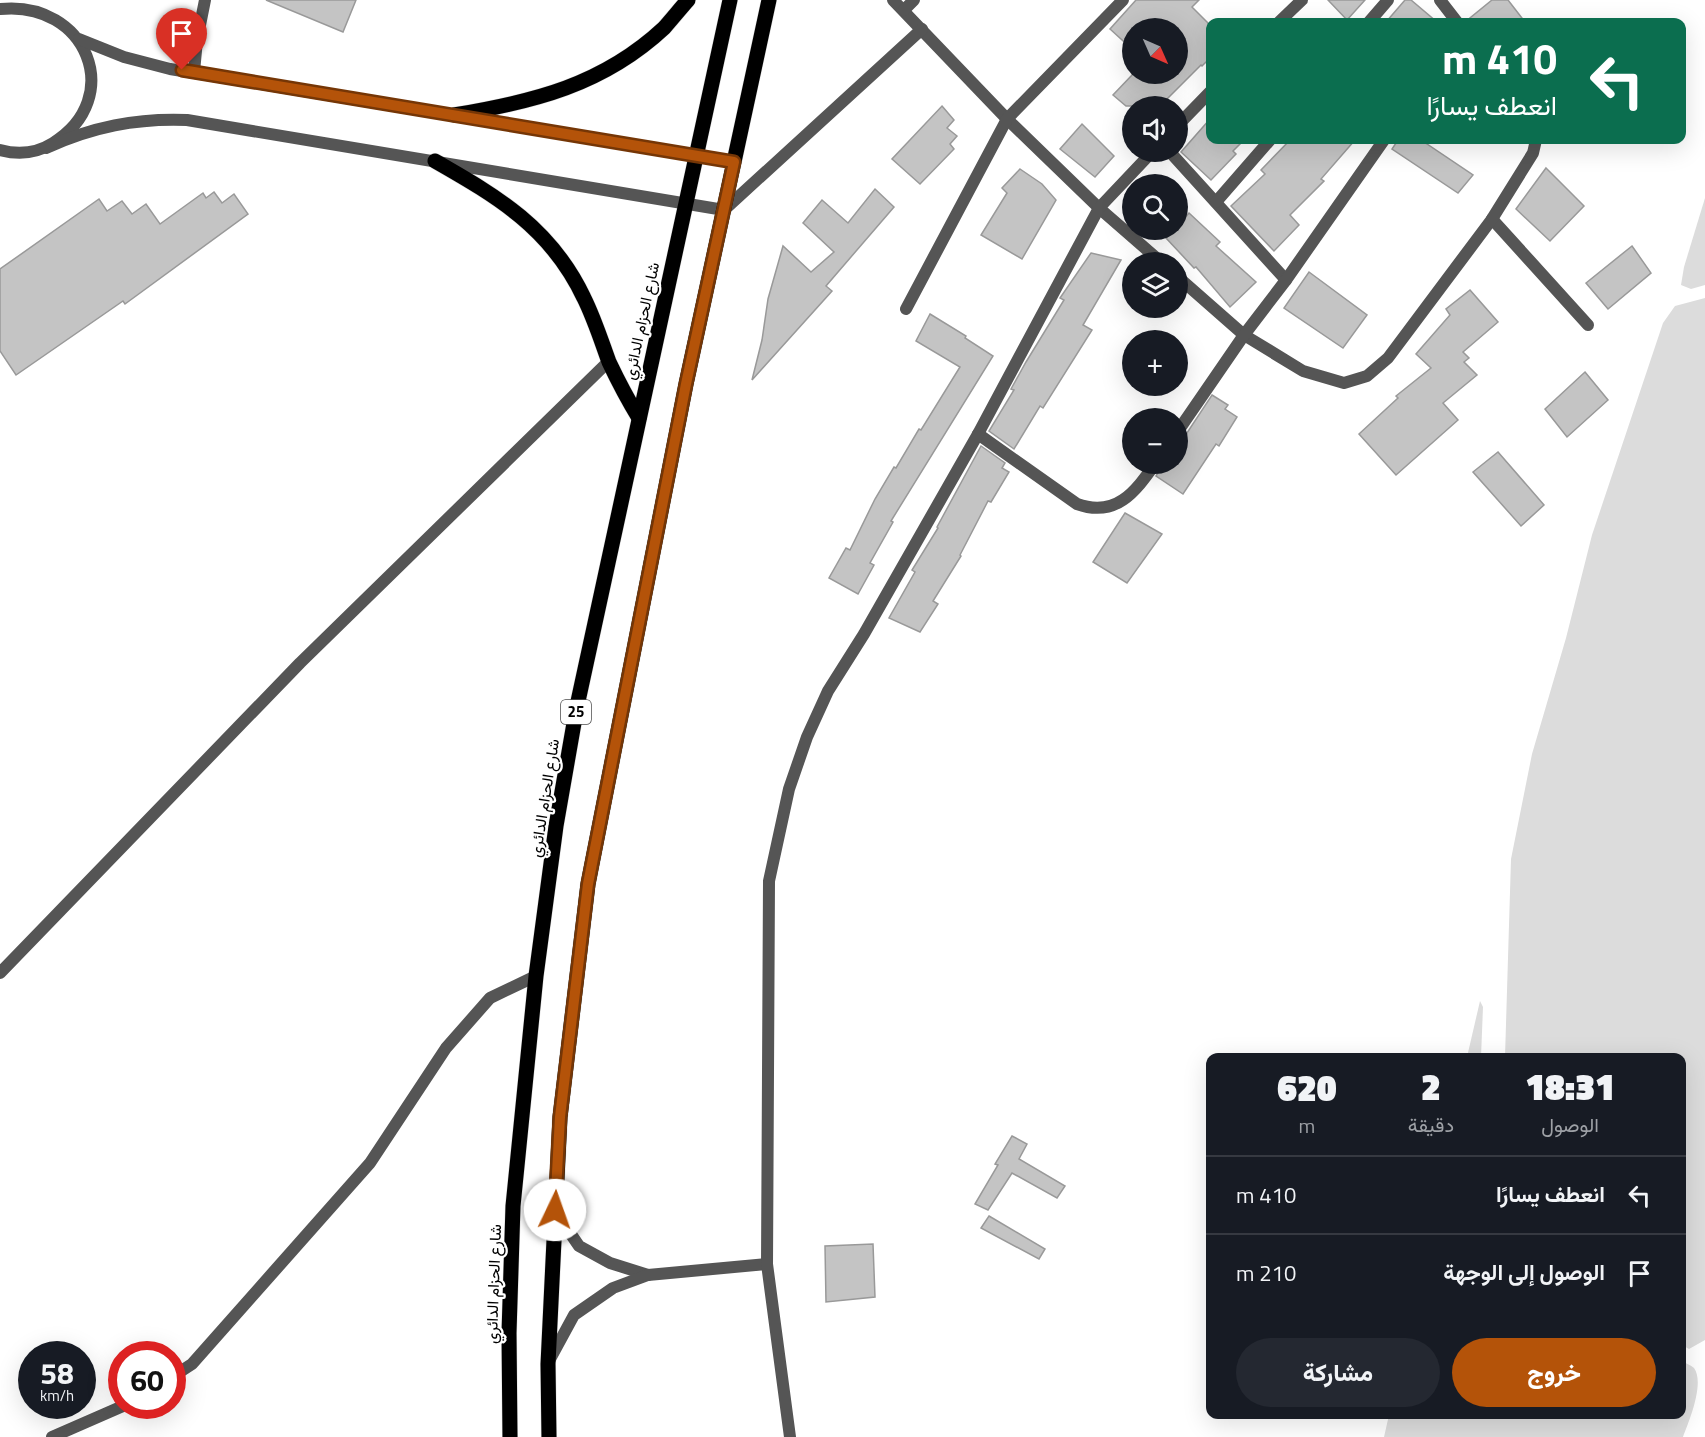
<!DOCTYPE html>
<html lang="ar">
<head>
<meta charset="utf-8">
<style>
	body { margin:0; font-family:"Titillium Web",Vazirmatn,sans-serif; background:#242831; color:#f1f3f6; direction:rtl; height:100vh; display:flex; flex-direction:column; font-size:22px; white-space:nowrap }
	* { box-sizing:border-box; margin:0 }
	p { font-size:20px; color:#9ea1a6 }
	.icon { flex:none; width:33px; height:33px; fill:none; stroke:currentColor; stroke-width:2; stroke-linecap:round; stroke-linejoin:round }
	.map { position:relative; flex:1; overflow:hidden; direction:ltr }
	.side { position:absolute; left:1206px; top:1053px; width:480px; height:366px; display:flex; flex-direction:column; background:#171b24; border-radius:12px; box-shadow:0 6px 24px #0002; direction:rtl }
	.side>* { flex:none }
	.banner { position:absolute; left:1206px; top:18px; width:480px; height:126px; border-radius:12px; box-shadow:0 6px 24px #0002; direction:rtl; background:#0b6e4f; color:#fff; overflow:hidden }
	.needle { width:39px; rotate:135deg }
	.controls { position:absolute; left:1122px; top:18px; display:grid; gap:12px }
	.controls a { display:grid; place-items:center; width:66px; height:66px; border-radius:50%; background:#171b24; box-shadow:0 6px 24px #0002; font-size:30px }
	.speed { position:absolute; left:18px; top:1341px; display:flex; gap:12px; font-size:30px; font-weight:700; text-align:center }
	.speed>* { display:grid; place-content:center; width:78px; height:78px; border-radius:50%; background:#171b24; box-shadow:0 6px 24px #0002; line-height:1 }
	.speed small { font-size:15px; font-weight:400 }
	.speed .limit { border:9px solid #d22; background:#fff; color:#111 }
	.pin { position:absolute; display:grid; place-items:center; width:51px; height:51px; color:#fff; margin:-62px -26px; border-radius:50% 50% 50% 0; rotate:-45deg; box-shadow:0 0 6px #0007 }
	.pin .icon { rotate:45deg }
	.me { position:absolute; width:66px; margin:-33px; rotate:3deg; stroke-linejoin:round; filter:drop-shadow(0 0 4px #0008) }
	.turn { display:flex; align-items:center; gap:21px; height:126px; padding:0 30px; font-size:27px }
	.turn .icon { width:78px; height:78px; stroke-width:2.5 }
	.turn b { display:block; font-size:42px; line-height:51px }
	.eta { display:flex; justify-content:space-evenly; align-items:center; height:102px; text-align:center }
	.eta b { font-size:36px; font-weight:800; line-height:42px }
	.button { display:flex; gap:12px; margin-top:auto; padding:12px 30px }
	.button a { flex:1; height:69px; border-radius:36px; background:#b45309; color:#fff; font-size:24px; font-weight:800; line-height:69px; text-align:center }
	.button a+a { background:#242831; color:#f1f3f6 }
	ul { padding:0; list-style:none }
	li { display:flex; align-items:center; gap:18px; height:78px; padding:0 30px; border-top:2px solid #363941 }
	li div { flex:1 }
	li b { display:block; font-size:22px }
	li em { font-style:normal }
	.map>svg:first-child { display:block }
	.green { fill:#dcdcdc }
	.building { fill:#c4c4c4; stroke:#999; stroke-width:1.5 }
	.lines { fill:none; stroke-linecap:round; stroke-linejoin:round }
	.primary-casing { stroke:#dbdbdb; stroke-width:16 }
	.minor { stroke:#555; stroke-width:12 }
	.tertiary { stroke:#555; stroke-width:12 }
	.primary { stroke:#000; stroke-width:15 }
	.route-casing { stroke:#753606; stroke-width:15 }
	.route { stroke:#b45309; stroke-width:10 }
	.labels { text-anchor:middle; stroke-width:4.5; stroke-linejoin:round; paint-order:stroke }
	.shield { fill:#fff; stroke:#4c4c4c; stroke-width:1.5 }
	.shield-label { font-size:15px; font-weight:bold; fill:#000 }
	.street-label { font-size:16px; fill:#000; stroke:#fff }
</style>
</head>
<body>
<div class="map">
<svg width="1705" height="1437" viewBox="0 0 1705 1437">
	<rect width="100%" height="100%" fill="#fff"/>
	<g class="green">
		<path d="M 1705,198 L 1705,285 L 1691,289 L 1681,285 L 1684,267 Z"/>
		<path d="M 1705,298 L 1705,1340 L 1689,1349 L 1682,1345 L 1682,1058 L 1505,1057 L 1511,859 L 1532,754 L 1566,638 L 1592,535 L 1663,323 L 1675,306 Z"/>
		<path d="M 1480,1001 L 1483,1007 L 1481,1057 L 1467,1057 Z"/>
		<path d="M 1682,1361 C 1685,1363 1691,1365 1694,1368 C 1705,1383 1689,1421 1683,1437 L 1384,1437 L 1389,1415 L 1682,1414 Z"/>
	</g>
	<g class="building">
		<path d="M 266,0 L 356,0 L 343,32 Z"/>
		<path d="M 1136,0 L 1199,0 L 1192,7 L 1210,25 L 1210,58 L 1202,66 L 1201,65 L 1160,106 L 1126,106 L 1113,95 L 1133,74 L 1178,74 L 1178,28 L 1132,28 L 1132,49 L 1110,29 Z"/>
		<path d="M 1328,0 L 1365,0 L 1347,20 Z"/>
		<path d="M 1405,0 L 1411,0 L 1437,22 L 1386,22 Z"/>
		<path d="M 1492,0 L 1508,0 L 1525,22 L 1465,22 Z"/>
		<path d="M 942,106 L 954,120 L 947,128 L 957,136 L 950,144 L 954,149 L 920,184 L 892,159 Z"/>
		<path d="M 1210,119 L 1210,140 L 1244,140 L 1233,151 L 1236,154 L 1211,180 L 1181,152 Z"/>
		<path d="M 1082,124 L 1114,156 L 1095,177 L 1060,149 Z"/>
		<path d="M 1290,140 L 1355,140 L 1321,179 L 1324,181 L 1290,215 L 1299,225 L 1274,251 L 1231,206 L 1265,174 L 1261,170 Z"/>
		<path d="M 1398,140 L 1421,140 L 1473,175 L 1458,193 L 1392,149 Z"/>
		<path d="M 1546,168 L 1584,206 L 1550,241 L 1516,209 Z"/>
		<path d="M 1020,169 L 1042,184 L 1056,200 L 1022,259 L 981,235 L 1007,193 L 1002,188 Z"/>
		<path d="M 875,189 L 894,207 L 826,286 L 832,291 L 752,380 L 762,340 L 768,299 L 783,246 L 811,272 L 834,252 L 803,223 L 822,200 L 848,223 Z"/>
		<path d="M 214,192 L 222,203 L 234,194 L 248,214 L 125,304 L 123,301 L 16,375 L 0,351 L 0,269 L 99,199 L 107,211 L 122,201 L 132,214 L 146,204 L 160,224 L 203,193 L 206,198 Z"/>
		<path d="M 1189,213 L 1220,242 L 1216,246 L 1256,282 L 1230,307 L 1196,267 L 1194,268 L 1166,238 L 1174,230 L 1178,230 L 1178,226 Z"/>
		<path d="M 1632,246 L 1651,273 L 1608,309 L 1586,283 Z"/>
		<path d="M 1091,253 L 1121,260 L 1083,325 L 1092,330 L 1043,408 L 1040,406 L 1014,449 L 989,431 L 1014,390 L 1011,389 L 1026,362 L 1064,300 L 1060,298 Z"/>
		<path d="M 1309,272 L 1367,315 L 1343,348 L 1284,308 Z"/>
		<path d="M 1470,290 L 1498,322 L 1463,352 L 1469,358 L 1464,362 L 1477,375 L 1443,403 L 1458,420 L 1396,475 L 1359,434 L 1398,398 L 1396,396 L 1431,368 L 1416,354 L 1450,315 L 1446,309 Z"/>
		<path d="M 930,314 L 966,336 L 965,338 L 993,356 L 891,521 L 893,522 L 870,563 L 874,565 L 858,594 L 829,578 L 846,548 L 850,550 L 875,499 L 894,467 L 896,468 L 919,429 L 921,430 L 960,367 L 916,341 Z"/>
		<path d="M 1585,372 L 1608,400 L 1567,437 L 1545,409 Z"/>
		<path d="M 1212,395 L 1228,405 L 1225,409 L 1237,417 L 1219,446 L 1216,444 L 1183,494 L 1156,476 L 1163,464 L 1178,464 L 1178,441 L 1185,436 Z"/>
		<path d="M 981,446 L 1005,463 L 1002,468 L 1009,472 L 991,502 L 988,501 L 960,555 L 961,556 L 933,601 L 938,604 L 920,632 L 889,618 L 915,572 L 912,570 L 938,528 L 937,527 Z"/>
		<path d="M 1498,452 L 1544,505 L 1521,526 L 1473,472 Z"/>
		<path d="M 1125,513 L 1162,534 L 1127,583 L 1093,562 Z"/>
		<path d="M 1012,1136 L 1027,1144 L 1019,1159 L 1065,1186 L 1057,1198 L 1012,1173 L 988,1210 L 975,1204 L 998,1165 L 995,1164 Z"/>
		<path d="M 989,1216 L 1045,1249 L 1039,1259 L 981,1228 Z"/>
		<path d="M 873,1244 L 875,1297 L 826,1302 L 825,1246 Z"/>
	</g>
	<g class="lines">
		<defs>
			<g id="primary">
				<path d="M 454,115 C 533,102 603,85 664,28 C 672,19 680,9 688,0"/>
				<path d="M 435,161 C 498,197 551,228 584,298 C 594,318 601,340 609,362 C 618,381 628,400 639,418"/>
				<path d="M 510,1437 L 509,1333 L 513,1206 L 536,976 L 556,826 L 577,706 L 730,0"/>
				<path d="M 549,1437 L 548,1364 L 560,1117 L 588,884 L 686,384 L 769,0"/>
			</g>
		</defs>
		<use href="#primary" class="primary-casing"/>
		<g class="minor">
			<path d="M 893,0 L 1007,119 L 1099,208 L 1161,262"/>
			<path d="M 1440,0 L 1457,22"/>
			<path d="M 904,10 L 914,0"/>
			<path d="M 1279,22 L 1302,0"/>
			<path d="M 1369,22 L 1388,0"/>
			<path d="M 194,72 L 197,40 L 205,0"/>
			<path d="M 1178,125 L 1210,92"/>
			<path d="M 1170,152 L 1286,280"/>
			<path d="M 1216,202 L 1270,140"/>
			<path d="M 724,210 L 922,29"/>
			<path d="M 1492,219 L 1588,325"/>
			<path d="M 1178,277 L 1244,335 L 1303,371 L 1344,383 L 1367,376 L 1388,358 L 1492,219 L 1533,153 L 1536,140"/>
			<path d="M 906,309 L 1007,119 L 1123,0"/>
			<path d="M 1178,431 L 1244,335 L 1286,280 L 1384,140"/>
			<path d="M 978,434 L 1077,504 C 1116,518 1135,492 1155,464"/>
			<path d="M 0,973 L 300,663 L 609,361"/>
			<path d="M 555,1211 L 579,1246 L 610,1263 L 648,1275"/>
			<path d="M 549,1361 L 574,1315 L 613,1288 L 648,1275 L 767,1264"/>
			<path d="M 172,1377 L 192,1364 L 370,1163 L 446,1048 L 490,998 L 536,976"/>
			<path d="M 52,1437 L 123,1406"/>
			<path d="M 790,1437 L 767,1264 L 769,881 L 789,789 L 807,737 L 828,691 L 864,634 L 978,434 L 1099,208 L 1152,152"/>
		</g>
		<g class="tertiary">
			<path d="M 0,9 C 87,0 126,98 53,143 C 37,153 18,155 0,150"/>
			<path d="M 79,39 L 124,57 L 170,69 L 734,162"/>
			<path d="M 46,148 C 92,127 136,118 187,120 L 724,210"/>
		</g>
		<use href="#primary" class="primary"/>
	</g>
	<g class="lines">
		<defs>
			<path id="route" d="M 182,70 L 734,162 L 686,384 L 588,884 L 560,1117 L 555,1210"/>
		</defs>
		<use href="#route" class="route-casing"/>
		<use href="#route" class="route"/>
	</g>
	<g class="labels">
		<rect class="shield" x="561" y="700" width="30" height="24" rx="4.5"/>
		<g class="shield-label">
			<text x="576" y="717">25</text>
		</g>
		<g class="street-label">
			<text transform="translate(641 321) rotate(-78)" y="6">شارع الحزام الدائري</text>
			<text transform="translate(544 798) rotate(-81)" y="6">شارع الحزام الدائري</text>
			<text transform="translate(493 1284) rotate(-88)" y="6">شارع الحزام الدائري</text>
		</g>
	</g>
</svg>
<div class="controls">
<a><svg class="needle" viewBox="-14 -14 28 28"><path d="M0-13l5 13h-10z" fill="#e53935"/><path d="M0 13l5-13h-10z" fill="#9ea1a6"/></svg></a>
<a><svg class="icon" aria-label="sound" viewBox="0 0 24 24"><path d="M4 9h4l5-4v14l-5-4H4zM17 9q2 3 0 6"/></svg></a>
<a><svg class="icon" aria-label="search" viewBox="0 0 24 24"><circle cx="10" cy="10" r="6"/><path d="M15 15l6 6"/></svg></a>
<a><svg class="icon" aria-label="layers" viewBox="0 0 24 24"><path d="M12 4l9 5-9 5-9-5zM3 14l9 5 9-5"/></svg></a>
<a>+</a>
<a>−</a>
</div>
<div class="speed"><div>58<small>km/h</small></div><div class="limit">60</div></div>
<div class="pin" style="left:182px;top:70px;background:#d93025"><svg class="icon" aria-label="arrive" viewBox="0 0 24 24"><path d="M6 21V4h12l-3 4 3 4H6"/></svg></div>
<svg class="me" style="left:555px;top:1210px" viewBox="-20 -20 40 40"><circle r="19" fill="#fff"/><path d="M0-13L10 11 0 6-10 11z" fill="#b45309"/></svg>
<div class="banner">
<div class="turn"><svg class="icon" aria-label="left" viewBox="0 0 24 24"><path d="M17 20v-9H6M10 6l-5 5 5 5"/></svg><div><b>410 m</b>انعطف يسارًا</div></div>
</div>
<section class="side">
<div class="eta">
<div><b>18:31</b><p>الوصول</p></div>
<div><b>2</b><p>دقيقة</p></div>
<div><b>620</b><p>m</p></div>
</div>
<ul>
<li><svg class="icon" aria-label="left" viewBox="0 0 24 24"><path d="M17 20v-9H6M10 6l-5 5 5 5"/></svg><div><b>انعطف يسارًا</b></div><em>410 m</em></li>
<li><svg class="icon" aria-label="arrive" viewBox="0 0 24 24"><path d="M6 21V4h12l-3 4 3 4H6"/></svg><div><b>الوصول إلى الوجهة</b></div><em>210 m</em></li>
</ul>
<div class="button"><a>خروج</a><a>مشاركة</a></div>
</section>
</div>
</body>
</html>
